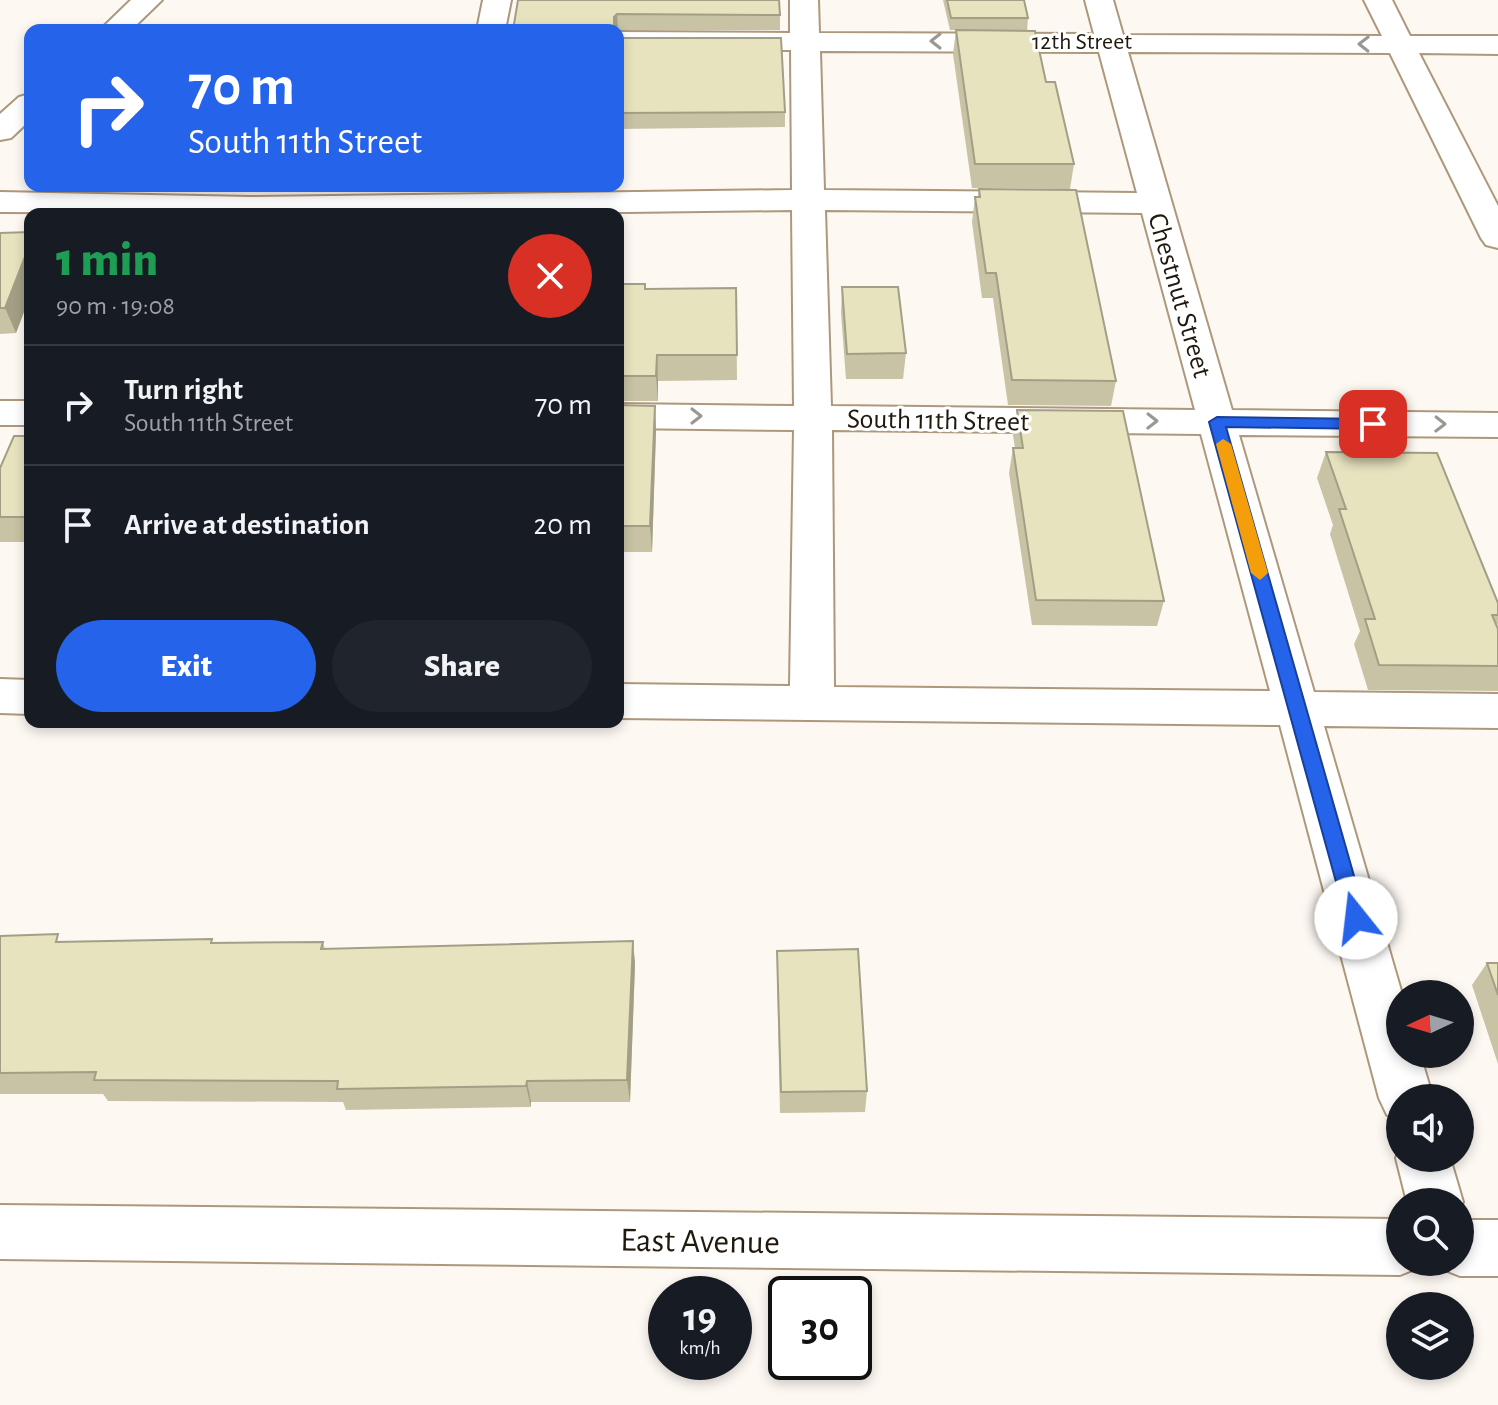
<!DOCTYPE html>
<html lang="en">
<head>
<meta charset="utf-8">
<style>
	body { margin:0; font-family:"Alegreya Sans",sans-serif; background:#20242c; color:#f1f3f6; height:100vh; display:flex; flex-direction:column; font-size:30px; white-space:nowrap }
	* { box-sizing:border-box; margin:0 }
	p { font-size:26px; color:#9ea1a6 }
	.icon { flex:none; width:44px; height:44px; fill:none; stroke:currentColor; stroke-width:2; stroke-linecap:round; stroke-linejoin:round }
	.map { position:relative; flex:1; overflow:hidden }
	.details { position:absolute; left:24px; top:208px; width:600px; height:520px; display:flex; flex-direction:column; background:#171b24; border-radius:16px; box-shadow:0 4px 12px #0003 }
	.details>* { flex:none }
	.guide { position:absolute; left:24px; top:24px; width:600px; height:168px; border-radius:16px; box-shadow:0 4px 12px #0003; background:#2563eb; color:#fff; overflow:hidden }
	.needle { width:52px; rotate:266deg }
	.buttons { position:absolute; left:1386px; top:980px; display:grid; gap:16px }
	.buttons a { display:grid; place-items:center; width:88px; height:88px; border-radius:50%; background:#171b24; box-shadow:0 4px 12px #0003; font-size:40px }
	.speed { position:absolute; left:648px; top:1276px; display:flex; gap:16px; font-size:40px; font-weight:700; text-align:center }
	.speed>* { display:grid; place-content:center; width:104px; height:104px; border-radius:50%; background:#171b24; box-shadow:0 4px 12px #0003; line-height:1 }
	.speed small { font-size:20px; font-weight:400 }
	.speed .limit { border:4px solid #111; border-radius:12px; background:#fff; color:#111 }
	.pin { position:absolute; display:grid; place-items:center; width:68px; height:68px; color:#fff; margin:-34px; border-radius:16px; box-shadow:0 4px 12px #0006 }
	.me { position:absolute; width:88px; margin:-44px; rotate:344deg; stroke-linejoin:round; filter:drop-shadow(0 0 6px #0008) }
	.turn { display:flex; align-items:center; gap:28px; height:168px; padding:0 32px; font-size:36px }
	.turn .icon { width:104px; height:104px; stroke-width:2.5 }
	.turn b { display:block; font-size:56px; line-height:68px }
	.round { display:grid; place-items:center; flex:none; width:84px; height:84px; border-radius:42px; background:#20242c }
	.headline { display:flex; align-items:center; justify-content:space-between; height:136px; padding:0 32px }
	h1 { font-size:48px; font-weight:800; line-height:60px; color:#1e9e55 }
	.button { display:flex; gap:16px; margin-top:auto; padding:16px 32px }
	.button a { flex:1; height:92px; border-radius:48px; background:#2563eb; color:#fff; font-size:32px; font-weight:800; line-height:92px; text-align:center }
	.button a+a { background:#20242c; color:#f1f3f6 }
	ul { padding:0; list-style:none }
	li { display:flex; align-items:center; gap:24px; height:120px; padding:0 32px; border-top:2px solid #363941 }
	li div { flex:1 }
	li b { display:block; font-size:30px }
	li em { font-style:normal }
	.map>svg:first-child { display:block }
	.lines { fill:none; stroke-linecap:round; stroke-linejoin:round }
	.minor-casing { stroke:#ae987b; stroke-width:4 }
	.minor { fill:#fff; fill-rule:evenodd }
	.wall { fill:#c7c3a4 }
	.shaded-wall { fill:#a29f86 }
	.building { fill:#e7e3bf; stroke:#a29f86; stroke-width:2 }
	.oneway { stroke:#9b9893 }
	.route { fill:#2563eb; stroke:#184099; stroke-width:2 }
	.slow { fill:#f59e0b }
	.labels { text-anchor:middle; stroke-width:6; stroke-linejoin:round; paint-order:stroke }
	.far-street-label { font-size:24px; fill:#21190e; stroke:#fff }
	.street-label { font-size:28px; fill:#21190e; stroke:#fff }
	.near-street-label { font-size:34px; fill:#21190e; stroke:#fff }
</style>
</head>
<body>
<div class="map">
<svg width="1498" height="1405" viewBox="0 0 1498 1405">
	<rect width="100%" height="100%" fill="#fdf8f2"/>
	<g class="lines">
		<defs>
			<g id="minor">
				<path d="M 131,0 L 162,0 L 131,30 L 100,30 Z"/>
				<path d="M 483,0 L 511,0 L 505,30 L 477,30 Z"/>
				<path d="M 790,0 L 818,0 L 819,33 L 1094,34 L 1085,0 L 1113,0 L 1123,35 L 1382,36 L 1364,0 L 1392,0 L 1410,36 L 1498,36 L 1498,54 L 1419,53 L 1498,206 L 1498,248 L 1486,245 L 1481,238 L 1390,53 L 1128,52 L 1232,410 L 1498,413 L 1498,437 L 1239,435 L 1314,692 L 1498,694 L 1498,728 L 1324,726 L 1402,994 L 1400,1054 L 1420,1054 L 1433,1098 L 1400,1098 L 1400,1120 L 1387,1115 L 1379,1098 L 1280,725 L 618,718 L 618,684 L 790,686 L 794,430 L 618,428 L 618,404 L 794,406 L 792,210 L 472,214 L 0,212 L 0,192 L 251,197 L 792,190 L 791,50 L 618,50 L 618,32 L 790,33 ZM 820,51 L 1099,52 L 1137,193 L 824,190 ZM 825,210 L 1142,213 L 1195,410 L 831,406 ZM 832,430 L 1201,434 L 1270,691 L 834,687 Z"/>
				<path d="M 30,94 L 30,120 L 11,138 L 0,140 L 0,114 L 19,97 Z"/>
				<rect x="0" y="401" width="30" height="24"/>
				<path d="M 0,679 L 30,680 L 30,714 L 0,713 Z"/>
				<path d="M 1400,1148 L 1400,1158 L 1450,1158 L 1463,1202 L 1460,1208 L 1460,1202 L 1407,1202 L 1396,1158 Z"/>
				<path d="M 0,1205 L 1400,1219 L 1400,1262 L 1422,1262 L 1420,1267 L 1400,1275 L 0,1259 Z"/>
				<path d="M 1460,1220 L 1498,1220 L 1498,1276 L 1460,1276 L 1440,1268 L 1438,1262 L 1460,1262 Z"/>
			</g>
		</defs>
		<use href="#minor" class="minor-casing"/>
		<use href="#minor" class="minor"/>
	</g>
	<g class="wall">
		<path d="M 518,0 L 780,15 L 780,30 L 513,30 Z"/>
		<path d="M 943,0 L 1024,0 L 1028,18 L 1027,31 L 1074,164 L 1070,189 L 972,188 L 953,54 L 956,30 L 950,30 Z"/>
		<path d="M 618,38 L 785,112 L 785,127 L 618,129 Z"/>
		<path d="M 979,189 L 1116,381 L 1111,406 L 1008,405 L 993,298 L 982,298 L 972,222 L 975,197 L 978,197 Z"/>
		<path d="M 30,232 L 30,296 L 16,333 L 0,334 L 0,233 Z"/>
		<path d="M 618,284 L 645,289 L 736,288 L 737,380 L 658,381 L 658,401 L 618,401 Z"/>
		<path d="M 842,287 L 906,353 L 903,379 L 846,379 L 841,313 Z"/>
		<path d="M 618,405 L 655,406 L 656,431 L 652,552 L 618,552 Z"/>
		<path d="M 1017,410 L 1164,601 L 1157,626 L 1032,625 L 1009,473 L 1013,448 L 1015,448 L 1013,435 Z"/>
		<path d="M 30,436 L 30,542 L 0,542 L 0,468 Z"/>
		<path d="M 1326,452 L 1498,603 L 1498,623 L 1497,626 L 1498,629 L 1498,691 L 1368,690 L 1354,644 L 1360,631 L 1330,534 L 1333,525 L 1317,478 Z"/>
		<path d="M 0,936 L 63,942 L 323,942 L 325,949 L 633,941 L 635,964 L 630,1102 L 531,1102 L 531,1107 L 346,1110 L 343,1102 L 108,1101 L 103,1094 L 0,1094 Z"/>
		<path d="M 777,951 L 867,1091 L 865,1112 L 780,1113 L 777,974 Z"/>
		<path d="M 1487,963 L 1498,963 L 1498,1064 L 1472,985 Z"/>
	</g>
	<g class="shaded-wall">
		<path d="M 617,14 L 618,29 L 614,30 L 614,17 Z"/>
		<path d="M 30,244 L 30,296 L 16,333 L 5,308 Z"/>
		<path d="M 657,355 L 658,381 L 658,401 L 656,376 Z"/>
		<path d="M 655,406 L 656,431 L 652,552 L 650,526 Z"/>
		<path d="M 633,941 L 635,964 L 630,1102 L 627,1080 Z"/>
		<path d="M 527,1081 L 531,1102 L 531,1107 L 526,1086 Z"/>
	</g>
	<g class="building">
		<path d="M 518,0 L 779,0 L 780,15 L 617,14 L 614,17 L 614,30 L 513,30 Z"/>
		<path d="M 947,0 L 1024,0 L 1028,18 L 951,18 Z"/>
		<path d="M 956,30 L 1035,31 L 1046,82 L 1055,82 L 1074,164 L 975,164 Z"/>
		<path d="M 618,38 L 781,38 L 785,112 L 618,113 Z"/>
		<path d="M 979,189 L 1076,190 L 1116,381 L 1012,380 L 996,273 L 986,273 L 975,197 L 980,197 Z"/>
		<path d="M 30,232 L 30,244 L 5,308 L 0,308 L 0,233 Z"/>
		<path d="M 618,284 L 645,284 L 645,289 L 736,288 L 737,355 L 657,355 L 656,376 L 618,376 Z"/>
		<path d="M 842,287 L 898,287 L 906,353 L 847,354 Z"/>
		<path d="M 618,405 L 655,406 L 650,526 L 618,526 Z"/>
		<path d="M 1017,410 L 1123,411 L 1164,601 L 1036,600 L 1013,448 L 1023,448 Z"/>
		<path d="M 14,436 L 30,436 L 30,517 L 0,517 L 0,468 Z"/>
		<path d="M 1326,452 L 1437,453 L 1498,603 L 1498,615 L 1492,615 L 1498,629 L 1498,666 L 1379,665 L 1365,619 L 1375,619 L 1339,509 L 1346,509 Z"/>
		<path d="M 58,934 L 56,942 L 212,939 L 211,943 L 323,942 L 321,949 L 633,941 L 627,1080 L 527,1081 L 526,1086 L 337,1089 L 338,1081 L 94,1080 L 96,1072 L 0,1073 L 0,936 Z"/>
		<path d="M 858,949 L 867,1091 L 781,1092 L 777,951 Z"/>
		<path d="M 1487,963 L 1498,963 L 1498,995 Z"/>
	</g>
	<defs><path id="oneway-chevron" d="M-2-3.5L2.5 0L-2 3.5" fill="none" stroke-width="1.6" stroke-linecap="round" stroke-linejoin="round" transform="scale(2)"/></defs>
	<g class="oneway">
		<use href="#oneway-chevron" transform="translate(936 41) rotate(180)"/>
		<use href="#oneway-chevron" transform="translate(1364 44) rotate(-179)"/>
		<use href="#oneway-chevron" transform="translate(696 416)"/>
		<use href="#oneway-chevron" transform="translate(1152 421) rotate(1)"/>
		<use href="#oneway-chevron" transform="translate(1440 424) rotate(1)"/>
	</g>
	<path class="route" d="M 1217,417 L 1373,419 L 1381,424 L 1373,429 L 1226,427 L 1366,918 L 1363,924 L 1356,926 L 1349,924 L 1346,918 L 1209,422 Z"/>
	<path class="slow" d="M 1223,439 L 1231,444 L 1268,573 L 1260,580 L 1251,573 L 1216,444 Z"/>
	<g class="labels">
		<g class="far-street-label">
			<text x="1082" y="49">12th Street</text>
		</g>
		<g class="street-label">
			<text transform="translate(1181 295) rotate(74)" y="10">Chestnut Street</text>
			<text transform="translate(938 419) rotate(1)" y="10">South 11th Street</text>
		</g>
		<g class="near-street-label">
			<text transform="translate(700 1240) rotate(1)" y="12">East Avenue</text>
		</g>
	</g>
</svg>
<div class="buttons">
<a><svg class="needle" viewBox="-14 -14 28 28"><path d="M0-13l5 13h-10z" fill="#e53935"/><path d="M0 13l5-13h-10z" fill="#9ea1a6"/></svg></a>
<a><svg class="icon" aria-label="sound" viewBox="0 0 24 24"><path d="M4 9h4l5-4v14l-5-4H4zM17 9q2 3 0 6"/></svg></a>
<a><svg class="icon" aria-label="search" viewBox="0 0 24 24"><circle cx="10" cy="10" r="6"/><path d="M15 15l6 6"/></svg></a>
<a><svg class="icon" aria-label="layers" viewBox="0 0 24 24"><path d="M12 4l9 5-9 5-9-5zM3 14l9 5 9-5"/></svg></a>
</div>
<div class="speed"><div>19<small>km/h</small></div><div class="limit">30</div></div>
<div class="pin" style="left:1373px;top:424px;background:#d93025"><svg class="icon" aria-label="arrive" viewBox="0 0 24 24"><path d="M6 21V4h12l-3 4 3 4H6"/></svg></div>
<svg class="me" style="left:1356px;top:918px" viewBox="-20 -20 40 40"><circle r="19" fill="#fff"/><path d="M0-13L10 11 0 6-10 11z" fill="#2563eb"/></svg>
<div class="guide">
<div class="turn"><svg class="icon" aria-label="right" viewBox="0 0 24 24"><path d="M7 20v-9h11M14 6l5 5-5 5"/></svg><div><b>70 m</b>South 11th Street</div></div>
</div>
<section class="details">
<div class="headline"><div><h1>1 min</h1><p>90 m · 19:08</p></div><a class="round" style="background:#d93025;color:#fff"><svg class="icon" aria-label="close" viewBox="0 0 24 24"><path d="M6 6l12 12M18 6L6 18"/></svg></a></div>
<ul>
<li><svg class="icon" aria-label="right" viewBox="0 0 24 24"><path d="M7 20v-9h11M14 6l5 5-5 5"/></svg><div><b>Turn right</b><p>South 11th Street</p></div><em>70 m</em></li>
<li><svg class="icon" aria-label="arrive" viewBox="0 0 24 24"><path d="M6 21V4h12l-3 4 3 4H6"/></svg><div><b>Arrive at destination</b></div><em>20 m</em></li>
</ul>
<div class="button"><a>Exit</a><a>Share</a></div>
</section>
</div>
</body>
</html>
